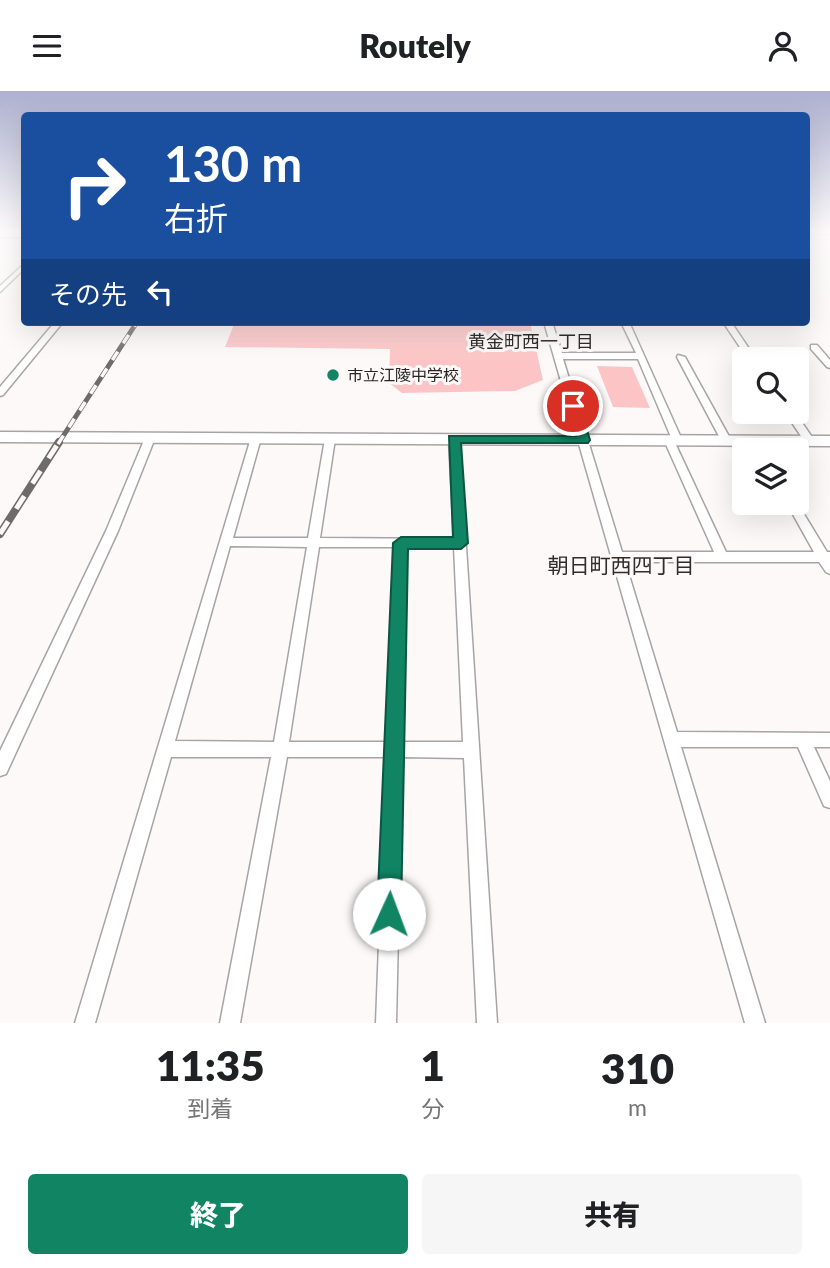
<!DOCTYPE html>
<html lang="ja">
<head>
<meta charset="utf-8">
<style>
	body { margin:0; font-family:Lato,"Noto Sans JP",sans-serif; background:#f6f6f6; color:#202124; height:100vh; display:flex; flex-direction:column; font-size:26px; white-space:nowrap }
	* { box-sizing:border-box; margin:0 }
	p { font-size:23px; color:#757577 }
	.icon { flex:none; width:38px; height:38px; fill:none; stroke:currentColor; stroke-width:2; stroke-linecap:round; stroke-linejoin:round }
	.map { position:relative; height:932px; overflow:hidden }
	.side { display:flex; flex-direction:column; background:#fff; flex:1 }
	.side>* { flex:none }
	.top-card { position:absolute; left:21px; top:21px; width:789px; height:214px; border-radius:7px; box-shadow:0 7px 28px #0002; background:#1a4fa0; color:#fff; overflow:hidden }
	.fabs { position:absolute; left:732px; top:256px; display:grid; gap:14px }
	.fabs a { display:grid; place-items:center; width:77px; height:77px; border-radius:7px; background:#fff; box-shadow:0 7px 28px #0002; font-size:35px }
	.pin { position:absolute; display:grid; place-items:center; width:60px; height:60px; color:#fff; margin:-30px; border:4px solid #fff; border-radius:50%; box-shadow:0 2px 7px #0007 }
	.me { position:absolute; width:77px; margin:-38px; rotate:2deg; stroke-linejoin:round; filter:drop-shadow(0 0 5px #0008) }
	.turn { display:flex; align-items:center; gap:24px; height:147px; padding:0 28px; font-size:32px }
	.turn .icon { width:91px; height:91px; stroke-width:2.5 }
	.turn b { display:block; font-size:49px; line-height:60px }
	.then { display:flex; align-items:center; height:66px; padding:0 28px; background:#0003; gap:14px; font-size:26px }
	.eta { display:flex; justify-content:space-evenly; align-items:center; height:119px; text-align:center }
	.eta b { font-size:42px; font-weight:800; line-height:49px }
	.button { display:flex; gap:14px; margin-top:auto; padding:14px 28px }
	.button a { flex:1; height:80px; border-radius:7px; background:#108463; color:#fff; font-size:28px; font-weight:800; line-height:80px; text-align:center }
	.button a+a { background:#f6f6f6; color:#202124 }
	header { display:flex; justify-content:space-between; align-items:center; height:91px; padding:0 28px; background:#fff; font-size:32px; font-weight:800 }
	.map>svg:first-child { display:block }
	.green { fill:#fdc4c5 }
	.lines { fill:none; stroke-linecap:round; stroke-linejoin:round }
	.street-casing { stroke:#a8a4a4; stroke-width:3 }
	.secondary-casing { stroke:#a8a4a4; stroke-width:3 }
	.street { fill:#fff; fill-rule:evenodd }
	.secondary { fill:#fff; fill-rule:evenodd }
	.rail-far1-casing { stroke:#6d6b6b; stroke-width:5 }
	.rail-casing { stroke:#6d6b6b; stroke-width:8 }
	.rail-far1 { stroke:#fdf9f9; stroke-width:3.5; stroke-dasharray:10; stroke-linecap:butt }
	.rail { stroke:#fdf9f9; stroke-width:5; stroke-dasharray:15; stroke-linecap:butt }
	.route { fill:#108463; stroke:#0a5640; stroke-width:2 }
	.poi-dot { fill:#108463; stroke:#fdf9f9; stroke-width:2.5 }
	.labels { text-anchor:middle; stroke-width:6; stroke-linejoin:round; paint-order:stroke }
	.far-poi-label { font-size:16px; fill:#272626; stroke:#fdf9f9; text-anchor:start }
	.far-neighbourhood-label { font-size:18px; fill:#302d2d; stroke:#fdf9f9 }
	.neighbourhood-label { font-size:21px; fill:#302d2d; stroke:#fdf9f9 }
</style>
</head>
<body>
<header><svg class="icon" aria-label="menu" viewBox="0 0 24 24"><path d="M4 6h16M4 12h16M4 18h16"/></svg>Routely<svg class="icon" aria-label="person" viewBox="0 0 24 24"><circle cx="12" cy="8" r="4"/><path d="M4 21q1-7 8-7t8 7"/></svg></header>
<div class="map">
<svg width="830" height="932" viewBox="0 0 830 932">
	<rect width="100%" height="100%" fill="#fdf9f9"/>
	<g class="green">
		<path d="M 235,231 L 530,231 L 543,289 L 515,300 L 402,302 L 389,292 L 390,258 L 225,256 Z"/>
		<path d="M 597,275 L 632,276 L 650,317 L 613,316 Z"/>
	</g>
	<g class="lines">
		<defs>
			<g id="street">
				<rect x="807" y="141" width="23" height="2"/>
				<rect x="0" y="142" width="24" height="4"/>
				<path d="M 24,173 L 24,178 L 0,201 L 0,195 Z"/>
				<path d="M 55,231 L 63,231 L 3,304 L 0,305 L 0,296 Z"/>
				<path d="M 544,231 L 552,231 L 562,262 L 636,262 L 621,231 L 629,231 L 682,349 L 675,352 L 726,461 L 814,461 L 786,411 L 796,410 L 827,461 L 830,461 L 830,483 L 826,481 L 819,471 L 625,471 L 677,641 L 830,642 L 830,656 L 814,656 L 830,690 L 830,717 L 824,715 L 798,656 L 681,656 L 765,932 L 745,932 ZM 563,268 L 638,268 L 671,346 L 665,347 L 664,349 L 714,461 L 622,461 Z"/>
				<path d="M 723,231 L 731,231 L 756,268 L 748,268 Z"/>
				<path d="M 811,254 L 817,254 L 830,269 L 830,277 L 827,276 L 811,258 Z"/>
				<path d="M 678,264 L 685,266 L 731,349 L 730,351 L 726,352 L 721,349 L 677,266 Z"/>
				<path d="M 784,320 L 794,320 L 814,349 L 813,351 L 805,351 Z"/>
				<path d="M 150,344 L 155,347 L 118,440 L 6,683 L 0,685 L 0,660 L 106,440 L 145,347 Z"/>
				<path d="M 256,344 L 261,347 L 233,447 L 308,447 L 325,348 L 330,345 L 335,348 L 320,447 L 454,448 L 449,348 L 454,345 L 459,348 L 497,932 L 477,932 L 464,667 L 402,666 L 396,932 L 376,932 L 386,666 L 287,666 L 240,932 L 220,932 L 271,666 L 171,666 L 95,932 L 75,932 L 251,347 ZM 230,455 L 307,456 L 274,651 L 175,650 ZM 319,456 L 395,456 L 387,651 L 289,651 ZM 407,456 L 454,456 L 463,651 L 403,651 Z"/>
				<path d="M 754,346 L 758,347 L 765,359 L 755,359 L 749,349 Z"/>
			</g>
			<path id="secondary" d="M 0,341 L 830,345 L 830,355 L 0,351 Z"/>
		</defs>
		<use href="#street" class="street-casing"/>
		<use href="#secondary" class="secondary-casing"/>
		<use href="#street" class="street"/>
		<use href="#secondary" class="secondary"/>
		<defs>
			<path id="rail-far1" d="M 58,353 L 137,231"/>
			<path id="rail" d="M 0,443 L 59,351"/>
		</defs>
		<use href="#rail-far1" class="rail-far1-casing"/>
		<use href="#rail" class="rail-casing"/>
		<use href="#rail-far1" class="rail-far1"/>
		<use href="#rail" class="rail"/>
	</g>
	<linearGradient id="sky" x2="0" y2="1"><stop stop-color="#adb0d0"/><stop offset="0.52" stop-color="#fefcfc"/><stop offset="1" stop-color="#fefcfc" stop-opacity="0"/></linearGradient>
	<rect width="830" height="271" fill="url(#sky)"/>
	<path class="route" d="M 573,311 L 580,315 L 590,349 L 588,352 L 461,352 L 468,452 L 461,458 L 408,458 L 401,823 L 398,831 L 389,835 L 380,831 L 377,823 L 393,452 L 401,446 L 453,446 L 449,345 L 576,345 L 567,315 Z"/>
	<circle class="poi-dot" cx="333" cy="284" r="7"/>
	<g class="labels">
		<g class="far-poi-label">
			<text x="347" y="290">市立江陵中学校</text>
		</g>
		<g class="far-neighbourhood-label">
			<text x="531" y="257">黄金町西一丁目</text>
		</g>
		<g class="neighbourhood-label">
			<text x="621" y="482">朝日町西四丁目</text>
		</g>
	</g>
</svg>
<div class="fabs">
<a><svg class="icon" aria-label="search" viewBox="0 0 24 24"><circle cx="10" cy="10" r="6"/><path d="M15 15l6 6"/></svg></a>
<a><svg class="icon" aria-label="layers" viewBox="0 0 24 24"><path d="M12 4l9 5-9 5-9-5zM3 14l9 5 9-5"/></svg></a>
</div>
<div class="pin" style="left:573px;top:315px;background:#d93025"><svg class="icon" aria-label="arrive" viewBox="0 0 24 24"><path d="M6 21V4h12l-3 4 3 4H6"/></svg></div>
<svg class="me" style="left:389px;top:823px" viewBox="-20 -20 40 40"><circle r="19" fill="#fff"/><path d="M0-13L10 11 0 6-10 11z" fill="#108463"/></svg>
<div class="top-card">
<div class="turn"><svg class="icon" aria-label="right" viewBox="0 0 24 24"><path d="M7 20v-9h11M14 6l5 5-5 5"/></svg><div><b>130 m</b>右折</div></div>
<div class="then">その先<svg class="icon" aria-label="left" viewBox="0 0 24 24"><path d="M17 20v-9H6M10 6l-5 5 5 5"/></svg></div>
</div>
</div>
<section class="side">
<div class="eta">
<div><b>11:35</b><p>到着</p></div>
<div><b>1</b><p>分</p></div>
<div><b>310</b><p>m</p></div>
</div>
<div class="button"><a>終了</a><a>共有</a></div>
</section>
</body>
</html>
